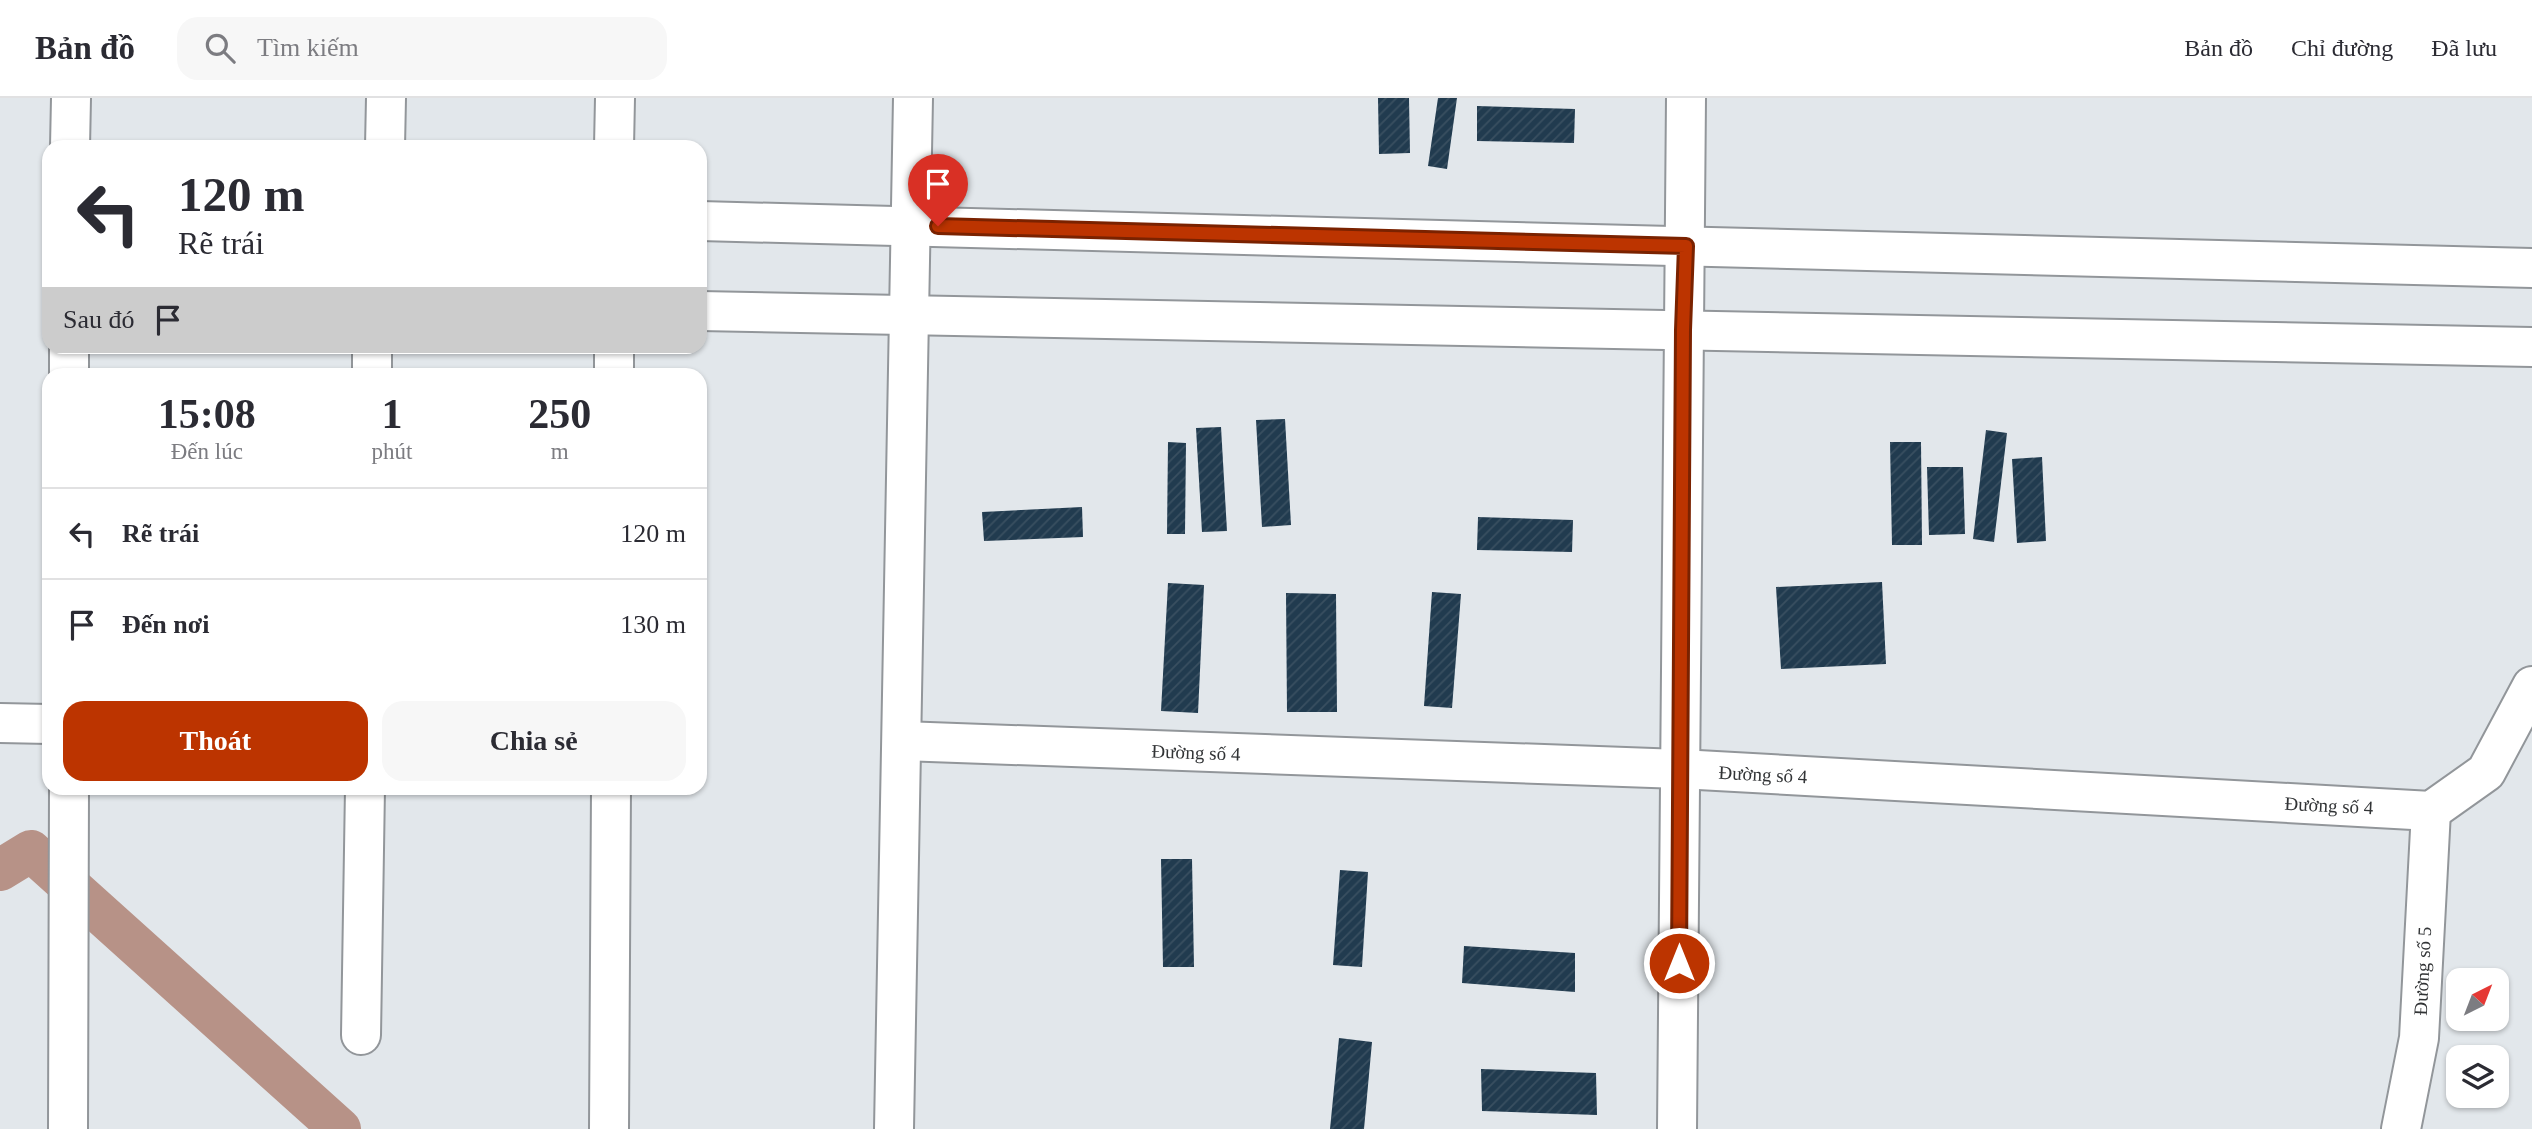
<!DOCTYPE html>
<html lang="vi">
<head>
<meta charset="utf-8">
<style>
	body { margin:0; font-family:Georgia,serif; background:#f7f7f7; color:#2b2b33; height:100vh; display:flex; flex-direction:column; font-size:26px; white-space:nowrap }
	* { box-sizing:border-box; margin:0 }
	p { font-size:23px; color:#7c7c81 }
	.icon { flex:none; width:38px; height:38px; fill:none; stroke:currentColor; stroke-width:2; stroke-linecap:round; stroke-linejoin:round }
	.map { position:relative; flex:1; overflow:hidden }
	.details { position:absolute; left:42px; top:270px; width:665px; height:427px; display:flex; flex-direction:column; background:#fff; border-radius:21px; box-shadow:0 2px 5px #0004 }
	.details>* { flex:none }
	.guide { position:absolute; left:42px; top:42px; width:665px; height:214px; border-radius:21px; box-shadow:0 2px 5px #0004; background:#fff; color:#2b2b33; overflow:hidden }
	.needle { width:46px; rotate:42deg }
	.tools { position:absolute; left:2446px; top:870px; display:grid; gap:14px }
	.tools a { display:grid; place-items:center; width:63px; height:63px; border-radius:14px; background:#fff; box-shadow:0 2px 5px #0004; font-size:35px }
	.pin { position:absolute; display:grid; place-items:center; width:60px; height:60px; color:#fff; margin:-72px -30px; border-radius:50% 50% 50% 0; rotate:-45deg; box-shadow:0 0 7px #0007 }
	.pin .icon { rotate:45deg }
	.me { position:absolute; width:77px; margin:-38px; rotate:0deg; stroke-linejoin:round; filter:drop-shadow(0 0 5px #0008) }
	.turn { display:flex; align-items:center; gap:24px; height:147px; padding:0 21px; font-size:32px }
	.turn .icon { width:91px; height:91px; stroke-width:2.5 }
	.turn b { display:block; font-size:49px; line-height:60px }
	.then { display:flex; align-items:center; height:66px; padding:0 21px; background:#0003; gap:14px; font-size:26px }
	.eta { display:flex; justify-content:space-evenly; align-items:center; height:119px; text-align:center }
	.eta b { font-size:42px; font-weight:800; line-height:49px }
	.action { display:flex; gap:14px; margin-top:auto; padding:14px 21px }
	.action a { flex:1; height:80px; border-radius:21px; background:#bc3400; color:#fff; font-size:28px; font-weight:800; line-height:80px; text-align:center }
	.action a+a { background:#f7f7f7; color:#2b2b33 }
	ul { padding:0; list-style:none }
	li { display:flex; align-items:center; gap:21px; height:91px; padding:0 21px; border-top:2px solid #e1e1e2 }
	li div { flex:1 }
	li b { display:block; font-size:26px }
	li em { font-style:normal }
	header { display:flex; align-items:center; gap:42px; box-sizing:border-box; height:98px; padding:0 35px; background:#fff; border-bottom:2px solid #e1e1e2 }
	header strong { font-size:33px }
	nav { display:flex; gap:38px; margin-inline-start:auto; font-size:24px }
	.search { width:490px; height:63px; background:#f7f7f7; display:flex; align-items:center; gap:18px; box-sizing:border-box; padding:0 24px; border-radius:21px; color:#7c7c81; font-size:26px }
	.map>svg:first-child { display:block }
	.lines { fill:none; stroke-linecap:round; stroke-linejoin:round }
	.canal { stroke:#b79287; stroke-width:42 }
	.building { fill:url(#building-hatch) }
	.minor-casing { stroke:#92969a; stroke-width:42 }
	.tertiary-casing { stroke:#92969a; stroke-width:42 }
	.minor { stroke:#fff; stroke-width:38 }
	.tertiary { stroke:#fff; stroke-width:38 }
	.route-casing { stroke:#7a2200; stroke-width:18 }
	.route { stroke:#bc3400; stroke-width:12 }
	.labels { text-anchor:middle; stroke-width:7; stroke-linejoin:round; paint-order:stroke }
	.street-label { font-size:19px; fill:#323436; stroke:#fff }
</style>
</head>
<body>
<header>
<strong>Bản đồ</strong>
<div class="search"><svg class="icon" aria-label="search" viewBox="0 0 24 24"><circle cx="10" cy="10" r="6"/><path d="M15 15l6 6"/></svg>Tìm kiếm</div>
<nav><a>Bản đồ</a><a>Chỉ đường</a><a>Đã lưu</a></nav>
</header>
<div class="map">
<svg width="2532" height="1031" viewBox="0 0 2532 1031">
	<defs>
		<pattern id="building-hatch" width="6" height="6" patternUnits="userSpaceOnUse" patternTransform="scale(1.75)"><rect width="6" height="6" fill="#213b4f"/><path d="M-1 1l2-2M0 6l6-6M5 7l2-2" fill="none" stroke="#394f60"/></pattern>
	</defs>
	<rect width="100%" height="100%" fill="#e2e7eb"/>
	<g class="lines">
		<path class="canal" d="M 0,772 L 31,753 L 340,1031"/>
	</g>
	<g class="building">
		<path d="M 1378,0 L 1409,0 L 1410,55 L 1379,56 Z"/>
		<path d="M 1438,0 L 1457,0 L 1447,71 L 1428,68 Z"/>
		<path d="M 1477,8 L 1575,11 L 1574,45 L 1477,43 Z"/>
		<path d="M 1285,321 L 1291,427 L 1262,429 L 1256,322 Z"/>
		<path d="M 1221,329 L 1227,433 L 1202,434 L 1196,330 Z"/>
		<path d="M 1986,332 L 2007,335 L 1994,444 L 1973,441 Z"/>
		<path d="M 1168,344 L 1186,345 L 1185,436 L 1167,436 Z"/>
		<path d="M 1890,344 L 1921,344 L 1922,447 L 1892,447 Z"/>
		<path d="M 2042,359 L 2046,443 L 2017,445 L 2012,361 Z"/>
		<path d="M 1927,369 L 1963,369 L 1965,436 L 1929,437 Z"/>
		<path d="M 1082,409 L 1083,439 L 984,443 L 982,414 Z"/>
		<path d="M 1478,419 L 1573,422 L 1572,454 L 1477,452 Z"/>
		<path d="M 1882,484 L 1886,566 L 1781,571 L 1776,489 Z"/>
		<path d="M 1168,485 L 1204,487 L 1198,615 L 1161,613 Z"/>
		<path d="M 1432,494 L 1461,496 L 1452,610 L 1424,608 Z"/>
		<path d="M 1286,495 L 1336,496 L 1337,614 L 1287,614 Z"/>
		<path d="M 1161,761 L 1192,761 L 1194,869 L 1163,869 Z"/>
		<path d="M 1340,772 L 1368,774 L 1362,869 L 1333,867 Z"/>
		<path d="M 1464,848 L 1575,855 L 1575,894 L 1462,885 Z"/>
		<path d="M 1339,940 L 1372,944 L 1364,1031 L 1330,1031 Z"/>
		<path d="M 1481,971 L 1596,975 L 1597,1017 L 1482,1013 Z"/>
	</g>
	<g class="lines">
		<defs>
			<g id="minor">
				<path d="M 385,49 L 386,0"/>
				<path d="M 614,49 L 615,0"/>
				<path d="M 700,123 L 2532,170"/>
				<path d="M 700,213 L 2532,249"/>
				<path d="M 372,276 L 372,248"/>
				<path d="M 614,276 L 614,248"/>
				<path d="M 0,625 L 49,626"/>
				<path d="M 902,643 L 1680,671 L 2431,713 L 2486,674 L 2532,588"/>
				<path d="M 361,937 L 365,690"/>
				<path d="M 609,1031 L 611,690"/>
				<path d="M 894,1031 L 913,0"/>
				<path d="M 1677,1031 L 1686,0"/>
				<path d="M 2401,1031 L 2419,940 L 2431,713"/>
			</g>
			<g id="tertiary">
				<path d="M 70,49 L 71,0"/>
				<path d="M 69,276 L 69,248"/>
				<path d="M 68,1031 L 69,690"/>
			</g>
		</defs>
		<use href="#minor" class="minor-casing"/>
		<use href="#tertiary" class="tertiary-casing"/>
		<use href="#minor" class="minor"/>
		<use href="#tertiary" class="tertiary"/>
	</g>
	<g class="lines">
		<defs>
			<path id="route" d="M 938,128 L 1686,148 L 1683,232 L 1679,865"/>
		</defs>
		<use href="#route" class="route-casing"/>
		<use href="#route" class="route"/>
	</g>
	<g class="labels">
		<g class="street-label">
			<text transform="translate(1196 654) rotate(2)" y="7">Đường số 4</text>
			<text transform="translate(1763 676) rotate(3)" y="7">Đường số 4</text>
			<text transform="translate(2329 707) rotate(3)" y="7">Đường số 4</text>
			<text transform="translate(2422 873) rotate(-87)" y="7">Đường số 5</text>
		</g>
	</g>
</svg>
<div class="tools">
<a><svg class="needle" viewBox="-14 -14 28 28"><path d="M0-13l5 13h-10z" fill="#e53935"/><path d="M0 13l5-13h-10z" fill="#7c7c81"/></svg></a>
<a><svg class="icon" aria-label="layers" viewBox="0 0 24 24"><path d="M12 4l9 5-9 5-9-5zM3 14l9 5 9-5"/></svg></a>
</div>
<div class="pin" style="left:938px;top:128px;background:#d93025"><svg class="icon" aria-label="arrive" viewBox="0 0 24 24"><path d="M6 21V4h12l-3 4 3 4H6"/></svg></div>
<svg class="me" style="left:1679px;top:865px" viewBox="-20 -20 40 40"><circle r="17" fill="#bc3400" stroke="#fff" stroke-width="3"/><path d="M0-11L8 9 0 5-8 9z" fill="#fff"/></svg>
<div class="guide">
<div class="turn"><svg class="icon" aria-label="left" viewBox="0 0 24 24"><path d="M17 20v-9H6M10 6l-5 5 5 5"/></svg><div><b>120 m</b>Rẽ trái</div></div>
<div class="then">Sau đó<svg class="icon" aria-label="arrive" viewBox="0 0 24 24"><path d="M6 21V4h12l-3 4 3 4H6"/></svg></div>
</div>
<section class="details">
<div class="eta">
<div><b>15:08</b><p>Đến lúc</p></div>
<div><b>1</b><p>phút</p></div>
<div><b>250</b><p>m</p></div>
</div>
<ul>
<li><svg class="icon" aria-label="left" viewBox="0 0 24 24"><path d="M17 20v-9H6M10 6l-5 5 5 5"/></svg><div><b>Rẽ trái</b></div><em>120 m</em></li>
<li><svg class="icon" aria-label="arrive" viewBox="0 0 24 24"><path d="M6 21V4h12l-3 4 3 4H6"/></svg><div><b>Đến nơi</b></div><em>130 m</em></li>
</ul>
<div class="action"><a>Thoát</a><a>Chia sẻ</a></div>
</section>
</div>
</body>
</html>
